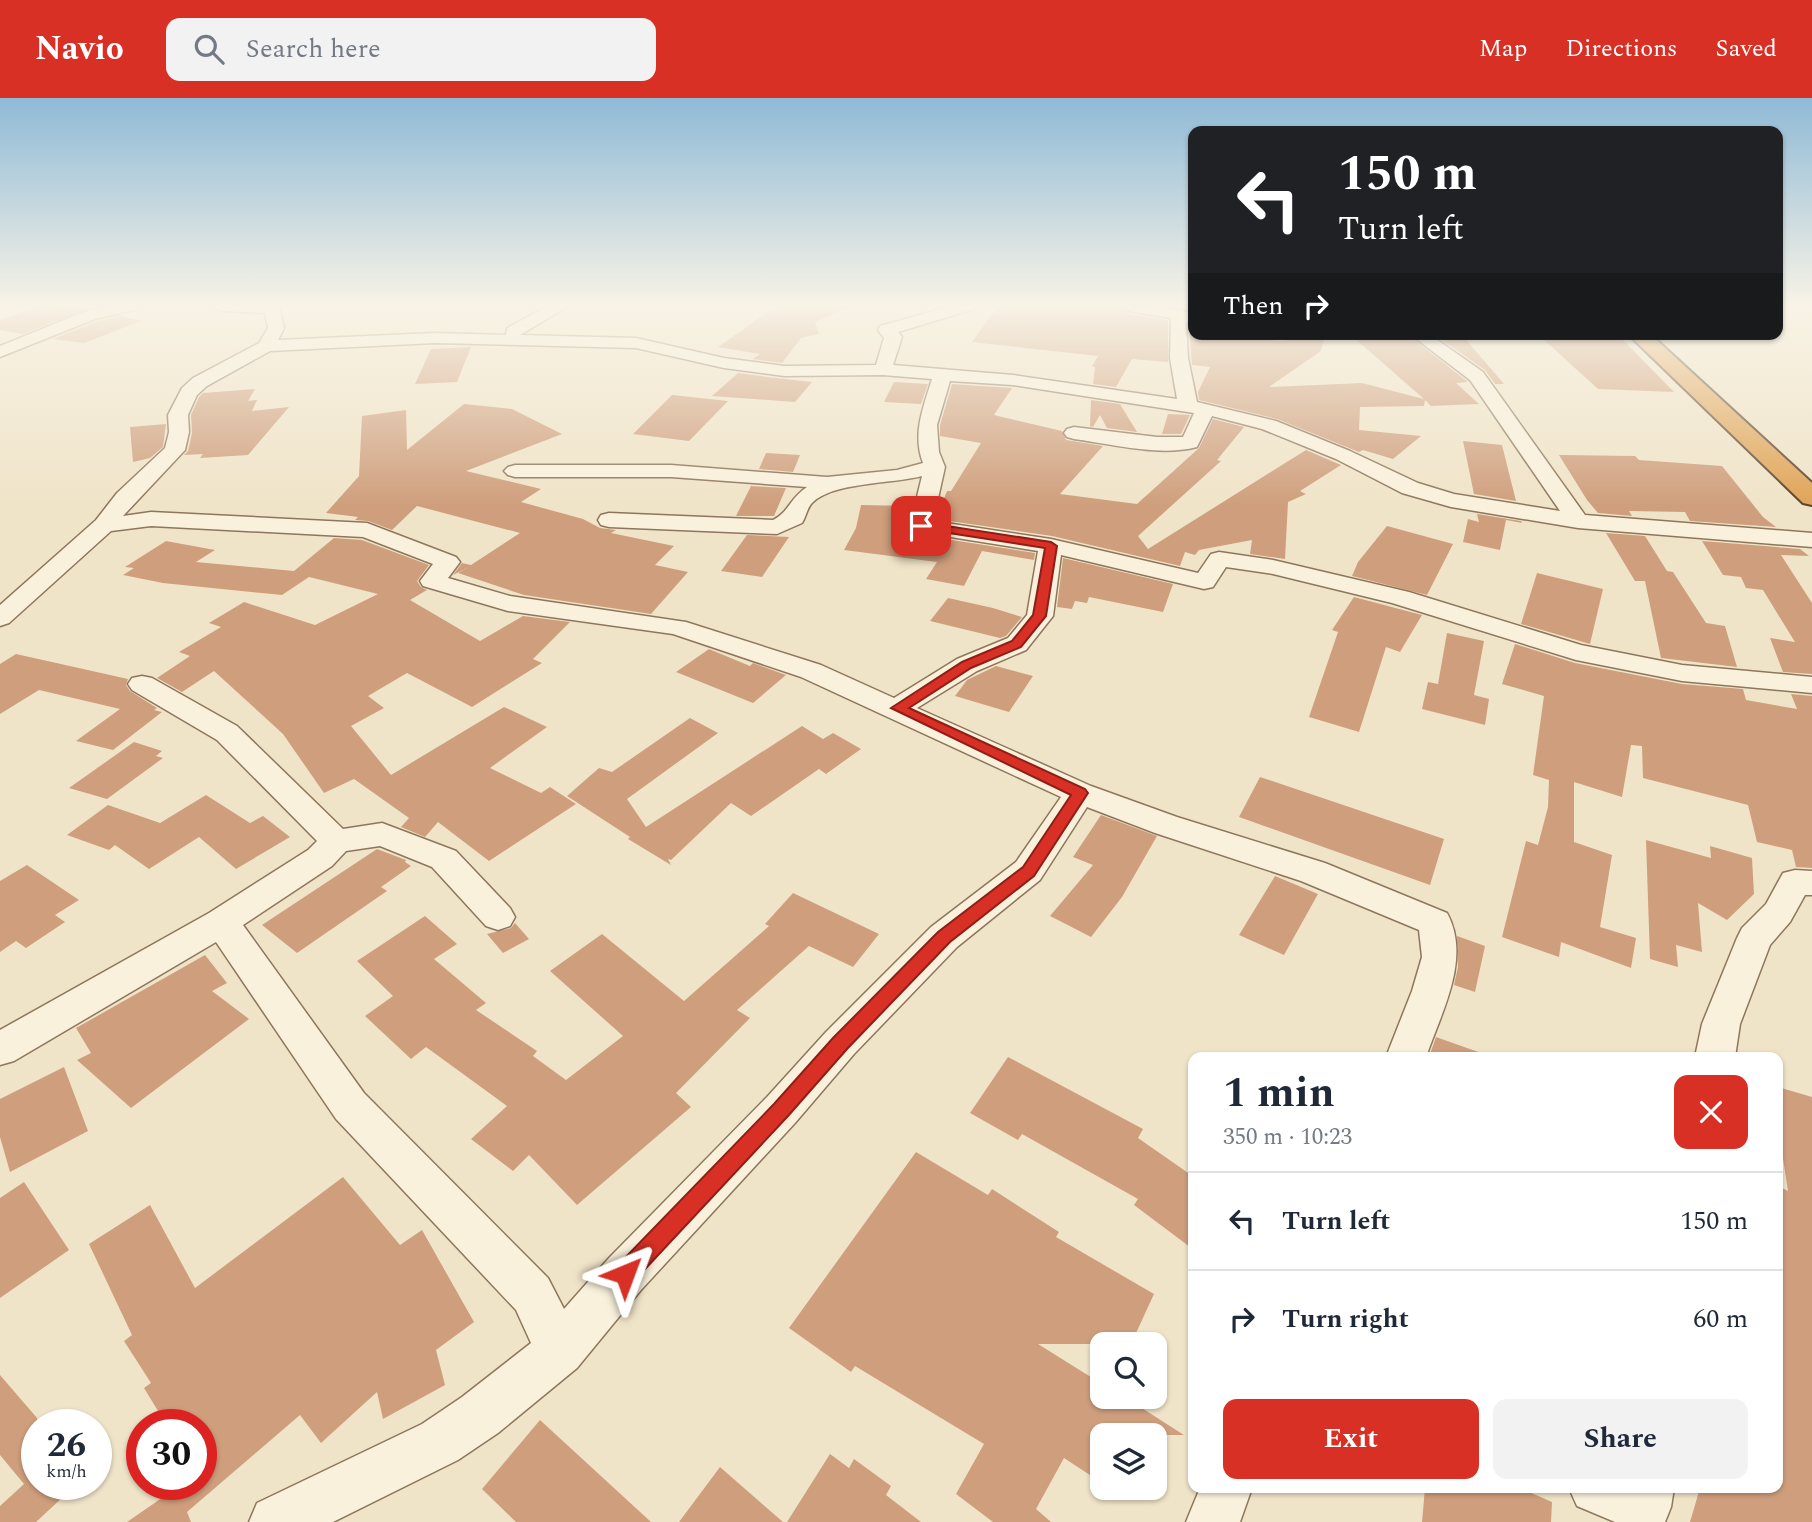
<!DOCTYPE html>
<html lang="en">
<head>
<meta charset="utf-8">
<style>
	body { margin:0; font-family:Spectral,serif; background:#f2f2f3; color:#1f2937; height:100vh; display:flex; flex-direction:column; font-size:26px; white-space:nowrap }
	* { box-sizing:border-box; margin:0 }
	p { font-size:23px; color:#747a83 }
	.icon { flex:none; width:38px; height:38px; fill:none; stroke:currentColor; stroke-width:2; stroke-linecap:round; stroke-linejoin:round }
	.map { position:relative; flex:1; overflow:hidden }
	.drawer { position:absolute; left:1188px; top:954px; width:595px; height:441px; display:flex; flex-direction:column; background:#fff; border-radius:14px; box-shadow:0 2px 5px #0004 }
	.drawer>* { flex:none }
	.banner { position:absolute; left:1188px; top:28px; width:595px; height:214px; border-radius:14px; box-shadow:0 2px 5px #0004; background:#202124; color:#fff; overflow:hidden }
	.tools { position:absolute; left:1090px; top:1234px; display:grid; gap:14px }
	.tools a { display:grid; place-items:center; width:77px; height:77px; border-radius:14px; background:#fff; box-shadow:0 2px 5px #0004; font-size:35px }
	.speed { position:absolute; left:21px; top:1311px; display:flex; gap:14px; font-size:35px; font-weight:700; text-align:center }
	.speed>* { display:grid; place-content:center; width:91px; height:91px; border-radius:50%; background:#fff; box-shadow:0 2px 5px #0004; line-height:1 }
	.speed small { font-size:18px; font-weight:400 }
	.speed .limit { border:10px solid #d22; background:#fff; color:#111 }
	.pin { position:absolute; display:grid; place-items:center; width:60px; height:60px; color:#fff; margin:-30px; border-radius:14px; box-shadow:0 4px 10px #0006 }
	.me { position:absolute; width:77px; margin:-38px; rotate:44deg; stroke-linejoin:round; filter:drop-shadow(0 0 5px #0008) }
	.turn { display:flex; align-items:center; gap:24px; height:147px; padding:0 35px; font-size:32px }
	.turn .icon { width:91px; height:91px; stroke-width:2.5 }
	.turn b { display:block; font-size:49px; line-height:60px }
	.then { display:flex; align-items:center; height:66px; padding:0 35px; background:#0003; gap:14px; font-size:26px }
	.round { display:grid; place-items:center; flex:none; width:74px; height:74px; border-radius:14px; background:#f2f2f3 }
	.overview { display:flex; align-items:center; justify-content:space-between; height:119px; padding:0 35px }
	h1 { font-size:42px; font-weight:700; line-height:52px }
	.primary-button { display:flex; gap:14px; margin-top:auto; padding:14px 35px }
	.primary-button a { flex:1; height:80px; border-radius:14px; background:#d93025; color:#fff; font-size:28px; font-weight:700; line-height:80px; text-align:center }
	.primary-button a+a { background:#f2f2f3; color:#1f2937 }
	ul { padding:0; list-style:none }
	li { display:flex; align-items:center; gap:21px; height:98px; padding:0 35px; border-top:2px solid #e0e1e3 }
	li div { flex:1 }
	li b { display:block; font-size:26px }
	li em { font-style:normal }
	header { display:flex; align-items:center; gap:42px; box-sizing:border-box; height:98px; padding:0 35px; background:#d93025; color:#fff }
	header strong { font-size:33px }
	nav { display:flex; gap:38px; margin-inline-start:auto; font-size:24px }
	.search { width:490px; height:63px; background:#f2f2f3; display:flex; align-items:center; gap:18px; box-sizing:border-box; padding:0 24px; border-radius:14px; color:#747a83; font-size:26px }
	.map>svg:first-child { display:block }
	.building { fill:#cf9f7d }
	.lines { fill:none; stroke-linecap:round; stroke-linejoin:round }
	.minor-casing { stroke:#8d765c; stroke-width:3 }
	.highway-casing { stroke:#5b4430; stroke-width:4 }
	.minor { fill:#faf1dc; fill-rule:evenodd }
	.highway { fill:#e0a458; fill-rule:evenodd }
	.route { fill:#d93025; stroke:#8d1f18; stroke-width:2 }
</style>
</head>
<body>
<header>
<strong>Navio</strong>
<div class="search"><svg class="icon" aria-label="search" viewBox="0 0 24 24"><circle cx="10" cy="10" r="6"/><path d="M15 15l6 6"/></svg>Search here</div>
<nav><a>Map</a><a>Directions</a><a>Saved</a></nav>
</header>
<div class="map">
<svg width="1812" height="1424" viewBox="0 0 1812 1424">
	<rect width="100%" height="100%" fill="#f0e4c8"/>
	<g class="building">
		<path d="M 43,208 L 90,210 L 23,236 L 0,232 L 0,222 Z"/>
		<path d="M 778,208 L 852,208 L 815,224 L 819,236 L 801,240 L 782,265 L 753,261 L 760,256 L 718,249 L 771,212 L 778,213 Z"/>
		<path d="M 998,208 L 1119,208 L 1129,216 L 1168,222 L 1168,264 L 1132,261 L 1116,289 L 1093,286 L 1095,269 L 1092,268 L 1098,258 L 972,244 Z"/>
		<path d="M 121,218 L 141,223 L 84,245 L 53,241 L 96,224 Z"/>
		<path d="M 1194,221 L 1194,236 L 1284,243 L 1286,236 L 1325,236 L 1321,253 L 1269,289 L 1362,285 L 1424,301 L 1352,238 L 1408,237 L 1468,284 L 1456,285 L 1479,306 L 1431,308 L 1425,302 L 1424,308 L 1360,309 L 1359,332 L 1421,338 L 1393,361 L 1363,352 L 1359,354 L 1277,321 L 1199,302 L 1198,294 L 1210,269 L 1192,267 L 1189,226 Z"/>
		<path d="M 1434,236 L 1462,237 L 1504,286 L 1495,286 L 1485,272 Z"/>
		<path d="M 1541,239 L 1620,239 L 1674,294 L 1598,291 Z"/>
		<path d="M 471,249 L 457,284 L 415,286 L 431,251 Z"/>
		<path d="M 738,275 L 767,279 L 812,284 L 795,304 L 712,298 Z"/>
		<path d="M 894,284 L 928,286 L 921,306 L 884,304 Z"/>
		<path d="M 952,286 L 1012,290 L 994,317 L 1062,333 L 1066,342 L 1103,348 L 1060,396 L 1137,406 L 1199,350 L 1213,321 L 1244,329 L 1217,362 L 1221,363 L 1138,438 L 1148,451 L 1306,352 L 1341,367 L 1300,393 L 1306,396 L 1288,404 L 1285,461 L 1250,456 L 1252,442 L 1199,452 L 1195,457 L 1185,454 L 1180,468 L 1052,438 L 936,421 L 947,393 L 951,393 L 981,345 L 940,338 L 940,327 Z"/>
		<path d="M 255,291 L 248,303 L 257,302 L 252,313 L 289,309 L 248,357 L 200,360 L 203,356 L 184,357 L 188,353 L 192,335 L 191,317 L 199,299 L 203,295 Z"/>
		<path d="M 672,297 L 728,303 L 689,343 L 633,336 Z"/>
		<path d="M 1091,302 L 1120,306 L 1137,334 L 1107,330 L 1100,317 L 1093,329 L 1090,328 Z"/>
		<path d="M 464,306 L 512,311 L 562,336 L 466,373 L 541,391 L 521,404 L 583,421 L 600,430 L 616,432 L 611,435 L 674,448 L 655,467 L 688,474 L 651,516 L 524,497 L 458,475 L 469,469 L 453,477 L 462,465 L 471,467 L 520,435 L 417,408 L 392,432 L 368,423 L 355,422 L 358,419 L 326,415 L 359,378 L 362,318 L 406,312 L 407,352 Z"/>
		<path d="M 1168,316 L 1190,317 L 1181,336 L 1162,336 Z"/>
		<path d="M 166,326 L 163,349 L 150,360 L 133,364 L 130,329 Z"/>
		<path d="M 1463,343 L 1502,347 L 1516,403 L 1474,396 Z"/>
		<path d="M 766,355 L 800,357 L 793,374 L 759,371 Z"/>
		<path d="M 1559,357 L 1635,358 L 1639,362 L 1722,368 L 1763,419 L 1776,429 L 1690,423 L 1685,414 L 1629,413 L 1632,418 L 1598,415 L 1587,402 Z"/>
		<path d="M 751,388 L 786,390 L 774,418 L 736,418 Z"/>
		<path d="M 861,407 L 912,408 L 907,427 L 913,436 L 1035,455 L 1034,462 L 982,453 L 964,488 L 926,481 L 937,464 L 844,452 L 856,430 Z"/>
		<path d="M 1477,416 L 1521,423 L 1522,425 L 1506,422 L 1500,452 L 1463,444 L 1468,421 L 1479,424 Z"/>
		<path d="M 1387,428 L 1453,446 L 1427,497 L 1352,478 L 1358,464 Z"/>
		<path d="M 1606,435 L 1645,438 L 1667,473 L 1673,474 L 1706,525 L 1725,528 L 1737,569 L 1661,560 L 1645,483 L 1635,483 Z"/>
		<path d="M 747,437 L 789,439 L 762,479 L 721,473 Z"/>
		<path d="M 334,440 L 362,442 L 429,467 L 417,483 L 421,489 L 427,492 L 410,502 L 480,543 L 523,518 L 570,524 L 533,561 L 542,565 L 472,609 L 407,575 L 368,598 L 384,610 L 351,628 L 391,677 L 504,609 L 547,629 L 490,670 L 541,695 L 550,689 L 576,706 L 489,763 L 438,724 L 425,739 L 401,729 L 409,720 L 354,681 L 324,695 L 283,636 L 214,573 L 182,594 L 157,580 L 190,558 L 179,554 L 221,529 L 209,525 L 244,504 L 315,527 L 378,496 L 309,479 L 282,497 L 163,485 L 123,477 L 134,470 L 125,469 L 166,443 L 215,452 L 196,464 L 294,473 Z"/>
		<path d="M 1702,443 L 1800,451 L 1809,458 L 1781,457 L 1812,505 L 1812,576 L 1783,574 L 1770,540 L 1795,544 L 1763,492 L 1746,490 L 1741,479 L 1723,477 Z"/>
		<path d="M 1063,460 L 1173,486 L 1163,514 L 1089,499 L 1087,505 L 1075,503 L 1072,511 L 1057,509 Z"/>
		<path d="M 1537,475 L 1603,491 L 1590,546 L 1521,526 Z"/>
		<path d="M 1354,499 L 1422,517 L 1400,554 L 1386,549 L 1359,634 L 1309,619 L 1338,534 L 1332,532 Z"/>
		<path d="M 948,500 L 993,510 L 1022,519 L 1006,538 L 1000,540 L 930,523 Z"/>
		<path d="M 1447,535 L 1484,543 L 1474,597 L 1489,601 L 1485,627 L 1422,611 L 1428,584 L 1438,586 Z"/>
		<path d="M 1515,546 L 1575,565 L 1682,586 L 1743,591 L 1746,602 L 1797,611 L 1791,596 L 1812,598 L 1812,770 L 1796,769 L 1792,752 L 1757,744 L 1748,707 L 1643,680 L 1642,648 L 1631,647 L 1622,699 L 1574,684 L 1574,744 L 1612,757 L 1600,829 L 1636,840 L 1631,870 L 1561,844 L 1559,859 L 1502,839 L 1526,743 L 1538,747 L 1548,709 L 1549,682 L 1533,677 L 1544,598 L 1502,586 Z"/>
		<path d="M 709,551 L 750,568 L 753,565 L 786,577 L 753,605 L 676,574 Z"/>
		<path d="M 16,556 L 128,581 L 126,587 L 130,593 L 157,610 L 154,612 L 162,614 L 113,652 L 76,643 L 120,611 L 39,592 L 0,616 L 0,566 Z"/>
		<path d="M 996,568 L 1033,578 L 1009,614 L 955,598 L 967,582 Z"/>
		<path d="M 690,620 L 718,635 L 627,701 L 646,729 L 802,628 L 823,641 L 833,635 L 861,651 L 826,676 L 819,671 L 751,718 L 731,705 L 671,762 L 668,761 L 671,767 L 628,741 L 630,739 L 567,698 L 599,670 L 612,674 Z"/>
		<path d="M 134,644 L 162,653 L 156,658 L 163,660 L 107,701 L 69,690 Z"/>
		<path d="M 1260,679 L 1444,741 L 1430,787 L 1239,719 Z"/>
		<path d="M 206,697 L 250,725 L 263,718 L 290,739 L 236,771 L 199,739 L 149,771 L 115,747 L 109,752 L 67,737 L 108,707 L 160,725 Z"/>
		<path d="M 1101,717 L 1157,738 L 1122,799 L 1091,839 L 1050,818 L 1093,767 L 1073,759 Z"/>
		<path d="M 1646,742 L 1711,760 L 1710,748 L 1752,760 L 1754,796 L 1727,822 L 1698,805 L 1702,854 L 1676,847 L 1678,869 L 1650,861 Z"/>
		<path d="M 377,751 L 406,762 L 405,764 L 411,768 L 381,789 L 387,793 L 297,855 L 262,827 Z"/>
		<path d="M 27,767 L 79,802 L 55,817 L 65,824 L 26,850 L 16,843 L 0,854 L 0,783 Z"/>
		<path d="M 1275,778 L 1318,796 L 1284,857 L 1239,837 Z"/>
		<path d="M 793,795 L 879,836 L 853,869 L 809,848 L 737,912 L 750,920 L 676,995 L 691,1009 L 577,1107 L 529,1057 L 513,1073 L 471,1041 L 507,1008 L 426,949 L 411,961 L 365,918 L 393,898 L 357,863 L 425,818 L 457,846 L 434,861 L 486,905 L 476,912 L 537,953 L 533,958 L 566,982 L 623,938 L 550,873 L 602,836 L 684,903 L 769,828 L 765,826 Z"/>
		<path d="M 515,825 L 529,841 L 503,855 L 487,836 L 511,830 Z"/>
		<path d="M 1457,838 L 1485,848 L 1475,894 L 1454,887 L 1458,869 Z"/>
		<path d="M 205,857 L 227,885 L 212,893 L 249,921 L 131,1010 L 77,962 L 91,955 L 76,930 Z"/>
		<path d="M 1436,939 L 1484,956 L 1483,959 L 1429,959 Z"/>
		<path d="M 1008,959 L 1143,1031 L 1138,1040 L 1194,1079 L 1194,1152 L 1134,1107 L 1138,1101 L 1022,1036 L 1018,1042 L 970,1015 Z"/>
		<path d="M 64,969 L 88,1033 L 10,1074 L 0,1039 L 0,1001 Z"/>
		<path d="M 1778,989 L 1812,999 L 1812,1424 L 1690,1424 L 1700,1390 L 1778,1390 L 1778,1088 L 1788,1093 L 1778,1028 Z"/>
		<path d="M 916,1054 L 988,1097 L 992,1091 L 1059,1134 L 1056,1139 L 1154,1196 L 1131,1246 L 1038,1246 L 1102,1286 L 1102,1298 L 1123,1298 L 1184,1337 L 1102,1337 L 1102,1385 L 1064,1360 L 1036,1411 L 1051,1424 L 993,1424 L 956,1396 L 984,1346 L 855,1268 L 851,1274 L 789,1230 Z"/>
		<path d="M 343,1079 L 400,1147 L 422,1132 L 474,1224 L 436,1252 L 445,1287 L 383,1321 L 377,1294 L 321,1345 L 300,1317 L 187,1414 L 191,1424 L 127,1424 L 182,1386 L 201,1386 L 201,1326 L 166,1326 L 144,1290 L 151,1285 L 124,1243 L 132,1237 L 89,1146 L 150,1107 L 195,1190 Z"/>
		<path d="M 24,1084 L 69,1152 L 0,1200 L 0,1100 Z"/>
		<path d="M 0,1277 L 37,1320 L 37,1386 L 77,1386 L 36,1424 L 0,1424 L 0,1408 L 24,1386 L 0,1357 Z"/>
		<path d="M 540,1322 L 651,1424 L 516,1424 L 482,1391 Z"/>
		<path d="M 830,1356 L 849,1370 L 854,1361 L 891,1388 L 886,1397 L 921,1424 L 787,1424 Z"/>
		<path d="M 720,1369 L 783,1424 L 679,1424 Z"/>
		<path d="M 1425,1390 L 1520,1390 L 1552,1404 L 1551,1424 L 1422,1424 Z"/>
	</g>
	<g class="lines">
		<defs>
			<g id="minor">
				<path d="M 110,208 L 140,208 L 138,211 L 95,221 L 0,259 L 0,248 L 84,214 Z"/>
				<path d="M 213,208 L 279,208 L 284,230 L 278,242 L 435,235 L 506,237 L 507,230 L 548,208 L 568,208 L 520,237 L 636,240 L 724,260 L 784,268 L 876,267 L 884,240 L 878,232 L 880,228 L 951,208 L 976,208 L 974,211 L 898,234 L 902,239 L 893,267 L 1013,277 L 1177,301 L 1170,260 L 1171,220 L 1129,213 L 1121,208 L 1156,208 L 1191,215 L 1193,218 L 1186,225 L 1188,260 L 1197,304 L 1276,323 L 1350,353 L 1418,385 L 1454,396 L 1560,413 L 1470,282 L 1410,236 L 1429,236 L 1483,274 L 1585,417 L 1812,435 L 1812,449 L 1578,430 L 1451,409 L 1402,395 L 1336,361 L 1262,331 L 1212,318 L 1197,349 C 1159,359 1112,346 1074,341 L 1067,339 L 1064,335 L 1067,331 L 1074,329 L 1157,339 L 1183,339 L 1194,315 L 1013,287 L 950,283 L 937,327 L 939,354 L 945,369 L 933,423 L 1051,441 L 1198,475 L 1211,456 L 1219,454 L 1273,462 L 1409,494 L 1581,547 L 1682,567 L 1812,579 L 1812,595 L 1682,583 L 1576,562 L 1392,505 L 1273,476 L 1226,469 L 1213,489 L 1204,491 L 1061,457 L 1053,518 L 1026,552 L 977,573 L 917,610 L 1091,688 L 1177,719 L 1325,765 L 1447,815 C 1472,860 1441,915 1426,959 L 1386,959 L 1412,893 L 1422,859 L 1419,832 L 1301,783 L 1155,735 L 1087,709 L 1040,782 L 957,849 L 854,956 L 795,1025 L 641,1192 L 577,1270 L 498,1335 L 458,1362 L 333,1424 L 249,1424 L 257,1405 L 422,1326 L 462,1299 L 531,1245 L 516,1212 L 336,1021 L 216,844 L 14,963 L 0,967 L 0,932 L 209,815 L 308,752 L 317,743 L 217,642 L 132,592 L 128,586 L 132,580 L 142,578 L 152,580 L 237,628 L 343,731 L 382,725 L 456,753 L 510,810 L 515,819 L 510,828 L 498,832 L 486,828 L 432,769 L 380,748 L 346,753 L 332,768 L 243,827 L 364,995 L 548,1180 L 564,1211 L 609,1160 L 767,999 L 826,934 L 931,829 L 1016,764 L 1061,699 L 801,579 L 673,536 L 508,513 L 423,488 L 420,483 L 433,466 L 363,439 L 151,428 L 111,433 L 9,525 L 0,528 L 0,507 L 96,422 L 117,395 L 165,350 L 169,334 L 168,317 L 182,290 L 193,280 L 259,245 L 268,230 L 265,215 L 221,213 ZM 435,245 L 636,250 L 724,270 L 784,278 L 883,277 L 932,281 C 923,310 912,336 923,365 L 897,372 L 827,379 L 671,367 L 515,367 L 508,369 L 504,373 L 508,377 L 515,379 L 671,379 L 807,389 C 789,401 790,413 773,422 L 609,415 L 601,417 L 598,422 L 601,427 L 609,429 L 777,436 L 802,425 C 806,419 807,410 812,405 C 832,384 892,386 922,378 L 910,428 L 913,433 L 1038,453 L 1027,517 L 1008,540 L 957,561 L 894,600 L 821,567 L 686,524 L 510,498 L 448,480 L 460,464 L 456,459 L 367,425 L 151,414 L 123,418 L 185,352 L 189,334 L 188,317 L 197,297 L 207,288 L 270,253 Z"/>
				<path d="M 1795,772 L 1812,773 L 1812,797 L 1805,797 L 1790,824 L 1770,847 L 1740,926 L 1735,959 L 1695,959 L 1702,926 L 1737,840 L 1742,830 L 1766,806 L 1783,775 Z"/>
				<path d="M 1200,1390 L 1252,1390 L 1240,1424 L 1186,1424 Z"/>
				<path d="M 1569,1390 L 1674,1390 L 1671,1409 L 1665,1424 L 1615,1424 L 1577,1408 Z"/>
			</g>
			<path id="highway" d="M 1628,236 L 1650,236 L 1812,385 L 1812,407 L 1803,405 Z"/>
		</defs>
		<use href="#minor" class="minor-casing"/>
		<use href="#highway" class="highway-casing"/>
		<use href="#minor" class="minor"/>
		<use href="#highway" class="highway"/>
	</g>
	<linearGradient id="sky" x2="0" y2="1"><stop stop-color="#8fbad6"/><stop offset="0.51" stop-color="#f8f3e6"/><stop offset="1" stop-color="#f8f3e6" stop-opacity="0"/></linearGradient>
	<rect width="1812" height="407" fill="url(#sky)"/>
	<path class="route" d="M 921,424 L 1051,444 L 1057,448 L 1046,518 L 1021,549 L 971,570 L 909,610 L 1085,691 L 1088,695 L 1034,778 L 950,844 L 847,951 L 788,1018 L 633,1184 L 625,1188 L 617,1184 L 613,1176 L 617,1168 L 774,1006 L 833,940 L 938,834 L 1023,769 L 1071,697 L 891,610 L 962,564 L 1012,543 L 1033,517 L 1045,450 L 917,430 L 916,428 Z"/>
</svg>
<div class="tools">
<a><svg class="icon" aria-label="search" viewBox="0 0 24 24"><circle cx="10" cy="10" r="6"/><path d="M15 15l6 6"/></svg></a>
<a><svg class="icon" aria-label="layers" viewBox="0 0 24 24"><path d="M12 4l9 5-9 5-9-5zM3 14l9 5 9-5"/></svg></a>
</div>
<div class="speed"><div>26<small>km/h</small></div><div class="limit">30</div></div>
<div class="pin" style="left:921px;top:428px;background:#d93025"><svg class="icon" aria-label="arrive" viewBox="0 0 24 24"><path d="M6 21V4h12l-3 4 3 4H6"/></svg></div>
<svg class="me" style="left:625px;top:1176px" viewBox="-20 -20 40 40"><path d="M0-17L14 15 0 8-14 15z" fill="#d93025" stroke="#fff" stroke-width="4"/></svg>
<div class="banner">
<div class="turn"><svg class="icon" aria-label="left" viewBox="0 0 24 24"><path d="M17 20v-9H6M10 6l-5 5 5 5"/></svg><div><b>150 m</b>Turn left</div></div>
<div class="then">Then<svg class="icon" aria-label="right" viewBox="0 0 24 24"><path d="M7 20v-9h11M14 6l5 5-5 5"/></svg></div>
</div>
<section class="drawer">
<div class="overview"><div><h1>1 min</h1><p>350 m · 10:23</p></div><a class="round" style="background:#d93025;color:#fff"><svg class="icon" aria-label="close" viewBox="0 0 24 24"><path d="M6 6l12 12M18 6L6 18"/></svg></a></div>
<ul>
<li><svg class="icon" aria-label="left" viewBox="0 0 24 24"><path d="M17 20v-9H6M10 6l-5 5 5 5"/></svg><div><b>Turn left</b></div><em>150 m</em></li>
<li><svg class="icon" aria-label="right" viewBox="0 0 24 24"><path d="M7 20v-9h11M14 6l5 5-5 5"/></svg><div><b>Turn right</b></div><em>60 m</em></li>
</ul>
<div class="primary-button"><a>Exit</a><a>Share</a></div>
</section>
</div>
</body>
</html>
